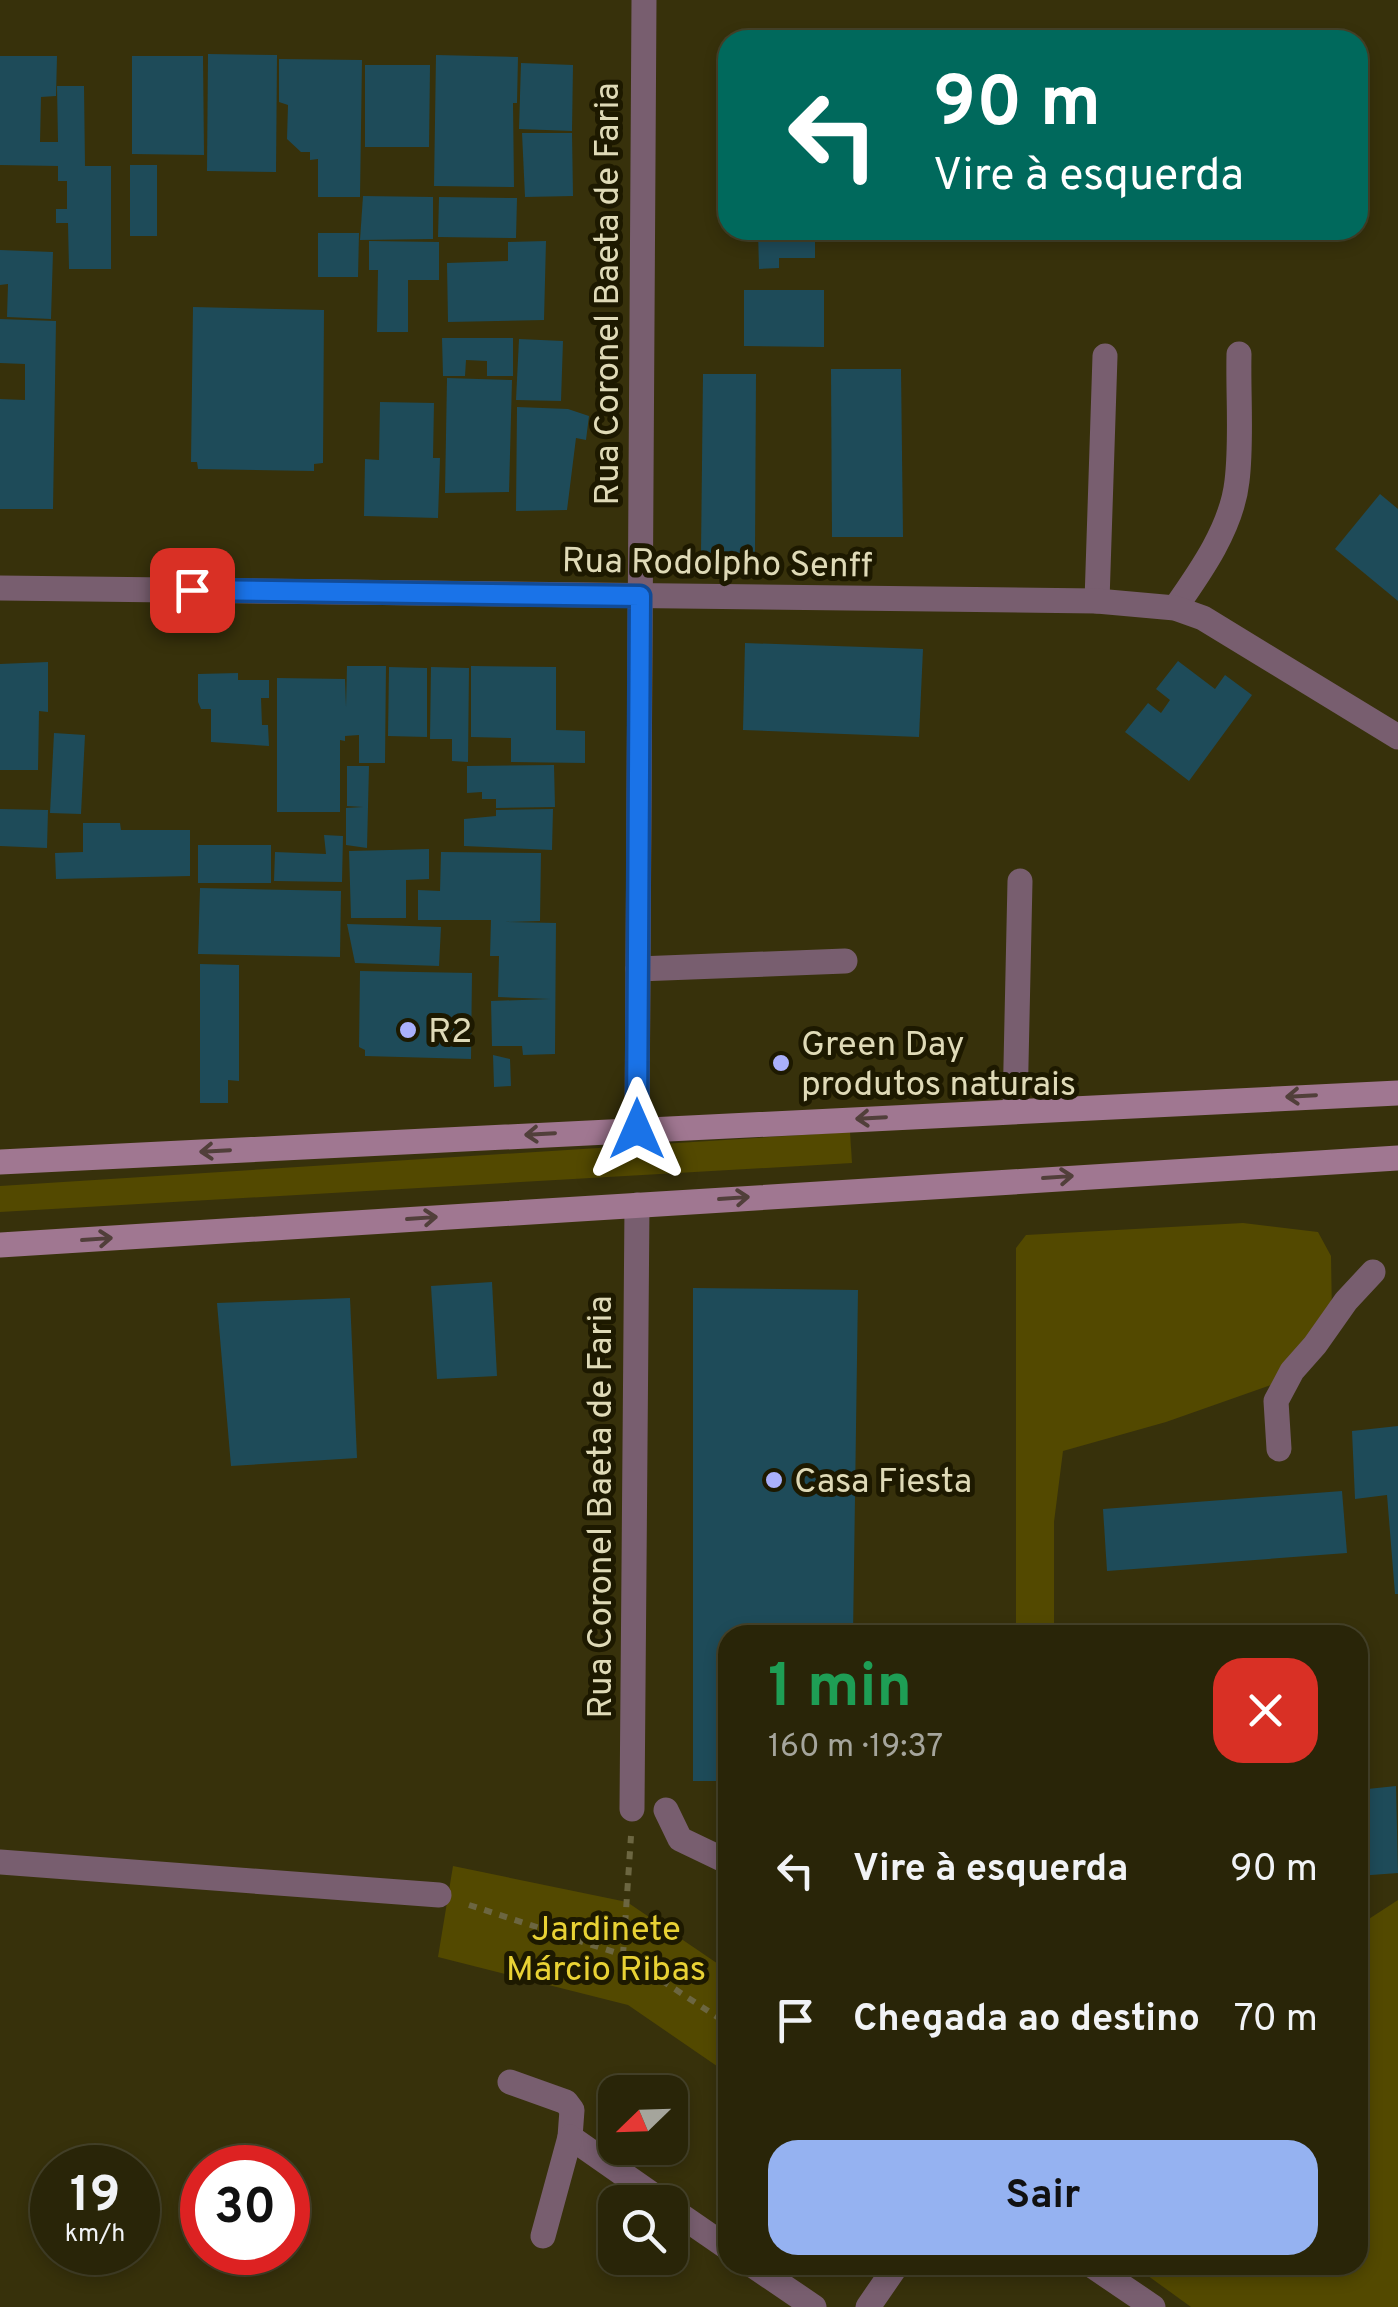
<!DOCTYPE html>
<html lang="pt">
<head>
<meta charset="utf-8">
<style>
	body { margin:0; font-family:Overpass,sans-serif; background:#312d12; color:#f1f3f6; height:100vh; display:flex; flex-direction:column; font-size:38px; white-space:nowrap }
	* { box-sizing:border-box; margin:0 }
	p { font-size:32px; color:#a5a59c }
	.icon { flex:none; width:55px; height:55px; fill:none; stroke:currentColor; stroke-width:2; stroke-linecap:round; stroke-linejoin:round }
	.map { position:relative; flex:1; overflow:hidden }
	.sheet { position:absolute; left:718px; top:1625px; width:650px; height:650px; display:flex; flex-direction:column; background:#292508; border-radius:30px; box-shadow:0 5px 15px #0003,0 0 0 2px #454229 }
	.sheet>* { flex:none }
	.banner { position:absolute; left:718px; top:30px; width:650px; height:210px; border-radius:30px; box-shadow:0 5px 15px #0003,0 0 0 2px #454229; background:#00695c; color:#fff; overflow:hidden }
	.needle { width:65px; rotate:247deg }
	.buttons { position:absolute; left:598px; top:2075px; display:grid; gap:20px }
	.buttons a { display:grid; place-items:center; width:90px; height:90px; border-radius:20px; background:#292508; box-shadow:0 5px 15px #0003,0 0 0 2px #454229; font-size:50px }
	.speed { position:absolute; left:30px; top:2145px; display:flex; gap:20px; font-size:50px; font-weight:700; text-align:center }
	.speed>* { display:grid; place-content:center; width:130px; height:130px; border-radius:50%; background:#292508; box-shadow:0 5px 15px #0003,0 0 0 2px #454229; line-height:1 }
	.speed small { font-size:25px; font-weight:400 }
	.speed .limit { border:15px solid #d22; background:#fff; color:#111 }
	.pin { position:absolute; display:grid; place-items:center; width:85px; height:85px; color:#fff; margin:-42px; border-radius:20px; box-shadow:0 5px 15px #0006 }
	.me { position:absolute; width:110px; margin:-55px; rotate:0deg; stroke-linejoin:round; filter:drop-shadow(0 0 8px #0008) }
	.turn { display:flex; align-items:center; gap:35px; height:210px; padding:0 50px; font-size:45px }
	.turn .icon { width:130px; height:130px; stroke-width:2.5 }
	.turn b { display:block; font-size:70px; line-height:85px }
	.round { display:grid; place-items:center; flex:none; width:105px; height:105px; border-radius:30px; background:#312d12 }
	.summary { display:flex; align-items:center; justify-content:space-between; height:170px; padding:0 50px }
	h1 { font-size:60px; font-weight:700; line-height:75px; color:#1e9e55 }
	.primary-button { display:flex; gap:20px; margin-top:auto; padding:20px 50px }
	.primary-button a { flex:1; height:115px; border-radius:30px; background:#95b2f1; color:#111; font-size:40px; font-weight:700; line-height:115px; text-align:center }
	ul { padding:0; list-style:none }
	li { display:flex; align-items:center; gap:30px; height:150px; padding:0 50px }
	li div { flex:1 }
	li b { display:block; font-size:38px }
	li em { font-style:normal }
	.map>svg:first-child { display:block }
	.green { fill:#534900 }
	.building { fill:#1e4b59 }
	.lines { fill:none; stroke-linecap:round; stroke-linejoin:round }
	.path { stroke:#6c6641; stroke-width:6; stroke-dasharray:8 8; stroke-linecap:butt }
	.lane { stroke:#785e6f; stroke-width:25 }
	.street { stroke:#785e6f; stroke-width:25 }
	.secondary { stroke:#a07791; stroke-width:25 }
	.oneway { stroke:#513f3a }
	.route-casing { stroke:#114b97; stroke-width:25 }
	.route { stroke:#1a73e8; stroke-width:18 }
	.poi-dot { fill:#aab0fb; stroke:#1d1900; stroke-width:4 }
	.labels { text-anchor:middle; stroke-width:10; stroke-linejoin:round; paint-order:stroke }
	.street-label { font-size:35px; fill:#dfdab7; stroke:#1d1900 }
	.poi-label { font-size:35px; fill:#dfdab7; stroke:#1d1900; text-anchor:start }
	.park-label { font-size:35px; fill:#e9d234; stroke:#1d1900 }
</style>
</head>
<body>
<div class="map">
<svg width="1398" height="2307" viewBox="0 0 1398 2307">
	<rect width="100%" height="100%" fill="#37310b"/>
	<g class="green">
		<path d="M 850,1132 L 852,1163 L 0,1212 L 0,1186 Z"/>
		<path d="M 1243,1223 L 1318,1232 L 1331,1256 L 1332,1316 L 1271,1385 L 1166,1422 L 1063,1451 L 1054,1522 L 1054,1635 L 1016,1635 L 1016,1248 L 1026,1235 Z"/>
		<path d="M 453,1866 L 627,1902 L 727,1970 L 727,2073 L 628,2005 L 438,1957 Z"/>
		<path d="M 1398,1900 L 1398,2307 L 1191,2307 L 1133,2265 L 1358,2265 L 1358,1926 Z"/>
	</g>
	<g class="building">
		<path d="M 208,54 L 277,55 L 276,172 L 207,171 Z"/>
		<path d="M 436,55 L 518,57 L 517,103 L 513,103 L 514,187 L 434,186 Z"/>
		<path d="M 0,56 L 57,56 L 56,96 L 41,97 L 40,142 L 58,142 L 57,86 L 84,86 L 85,166 L 111,166 L 111,269 L 69,269 L 68,223 L 56,223 L 56,209 L 67,209 L 67,181 L 58,181 L 58,166 L 0,165 Z"/>
		<path d="M 132,56 L 203,56 L 204,155 L 132,154 Z"/>
		<path d="M 279,59 L 362,60 L 360,197 L 318,197 L 318,159 L 310,160 L 310,152 L 301,152 L 287,139 L 288,105 L 279,102 Z"/>
		<path d="M 521,63 L 573,65 L 572,131 L 519,129 Z"/>
		<path d="M 365,65 L 430,65 L 429,147 L 365,147 Z"/>
		<path d="M 522,133 L 572,133 L 573,196 L 525,197 Z"/>
		<rect x="130" y="165" width="27" height="71"/>
		<path d="M 363,196 L 433,197 L 433,239 L 360,240 Z"/>
		<path d="M 439,197 L 517,198 L 516,238 L 438,237 Z"/>
		<path d="M 758,230 L 815,230 L 815,258 L 779,258 L 779,268 L 759,269 Z"/>
		<path d="M 318,233 L 359,233 L 358,277 L 318,277 Z"/>
		<path d="M 369,241 L 439,242 L 439,280 L 408,280 L 408,332 L 377,332 L 378,270 L 369,270 Z"/>
		<path d="M 546,241 L 544,320 L 448,322 L 447,263 L 508,261 L 508,242 Z"/>
		<path d="M 0,250 L 53,252 L 51,319 L 7,317 L 8,284 L 0,285 Z"/>
		<path d="M 744,290 L 824,290 L 824,347 L 744,346 Z"/>
		<path d="M 193,307 L 324,310 L 323,463 L 314,464 L 314,471 L 198,469 L 197,462 L 191,462 Z"/>
		<path d="M 0,319 L 56,321 L 53,509 L 0,509 L 0,399 L 25,400 L 25,364 L 0,363 Z"/>
		<path d="M 442,338 L 513,338 L 513,376 L 487,376 L 487,361 L 466,360 L 465,376 L 443,376 Z"/>
		<path d="M 519,339 L 563,341 L 561,401 L 516,400 Z"/>
		<path d="M 831,369 L 901,369 L 903,537 L 832,537 Z"/>
		<path d="M 703,374 L 756,374 L 755,553 L 701,553 Z"/>
		<path d="M 447,378 L 512,380 L 509,492 L 445,493 Z"/>
		<path d="M 380,402 L 434,403 L 433,458 L 440,458 L 438,518 L 364,516 L 365,459 L 379,460 Z"/>
		<path d="M 517,407 L 568,409 L 589,416 L 586,440 L 576,438 L 567,510 L 516,511 Z"/>
		<path d="M 1380,494 L 1398,509 L 1398,601 L 1335,549 Z"/>
		<path d="M 745,643 L 923,649 L 919,737 L 743,730 Z"/>
		<path d="M 1178,661 L 1215,689 L 1225,675 L 1252,695 L 1189,781 L 1125,732 L 1148,703 L 1161,713 L 1170,700 L 1156,689 Z"/>
		<path d="M 48,662 L 48,712 L 39,711 L 38,770 L 0,770 L 0,664 Z"/>
		<path d="M 347,666 L 386,666 L 385,763 L 359,763 L 359,735 L 345,736 L 345,741 L 340,740 L 340,812 L 277,812 L 277,678 L 345,679 L 346,707 Z"/>
		<path d="M 471,666 L 556,667 L 556,730 L 585,731 L 585,763 L 511,762 L 511,738 L 471,737 Z"/>
		<path d="M 389,667 L 427,668 L 427,737 L 388,736 Z"/>
		<path d="M 431,667 L 469,668 L 468,762 L 452,761 L 452,739 L 430,739 Z"/>
		<path d="M 238,673 L 238,680 L 269,680 L 269,698 L 261,698 L 262,725 L 268,725 L 269,746 L 211,742 L 211,709 L 201,709 L 198,702 L 198,674 Z"/>
		<path d="M 54,733 L 85,735 L 81,814 L 50,813 Z"/>
		<path d="M 554,765 L 555,807 L 496,808 L 496,799 L 482,799 L 482,792 L 467,793 L 467,766 Z"/>
		<path d="M 347,766 L 369,766 L 367,848 L 346,845 L 346,808 L 363,807 L 347,806 Z"/>
		<path d="M 0,809 L 48,810 L 47,848 L 0,846 Z"/>
		<path d="M 553,809 L 552,850 L 464,846 L 464,819 L 496,816 L 496,810 Z"/>
		<path d="M 83,823 L 120,823 L 121,830 L 190,830 L 190,876 L 56,879 L 55,853 L 83,852 Z"/>
		<path d="M 324,835 L 343,836 L 342,882 L 274,881 L 275,852 L 326,854 Z"/>
		<rect x="198" y="845" width="73" height="38"/>
		<path d="M 429,849 L 429,879 L 406,880 L 406,918 L 351,918 L 349,851 Z"/>
		<path d="M 441,852 L 541,853 L 540,921 L 505,922 L 556,923 L 555,1054 L 523,1055 L 522,1046 L 492,1046 L 491,1001 L 550,999 L 498,997 L 499,956 L 490,956 L 491,920 L 418,920 L 418,890 L 440,891 Z"/>
		<path d="M 200,888 L 341,891 L 340,957 L 198,954 Z"/>
		<path d="M 347,924 L 441,927 L 439,966 L 355,963 Z"/>
		<path d="M 200,964 L 239,965 L 239,1081 L 228,1080 L 228,1103 L 200,1103 Z"/>
		<path d="M 360,971 L 472,973 L 471,1059 L 365,1056 L 365,1050 L 359,1047 Z"/>
		<path d="M 493,1055 L 510,1059 L 511,1086 L 494,1087 Z"/>
		<path d="M 492,1282 L 497,1376 L 437,1379 L 431,1286 Z"/>
		<path d="M 693,1288 L 858,1290 L 853,1635 L 728,1635 L 728,1781 L 693,1781 Z"/>
		<path d="M 350,1298 L 357,1458 L 231,1466 L 217,1303 Z"/>
		<path d="M 1398,1426 L 1398,1594 L 1395,1594 L 1387,1495 L 1355,1499 L 1352,1431 Z"/>
		<path d="M 1342,1491 L 1347,1553 L 1107,1571 L 1103,1509 Z"/>
		<path d="M 1358,1645 L 1360,1645 L 1365,1716 L 1358,1716 Z"/>
		<path d="M 1396,1786 L 1398,1873 L 1358,1876 L 1358,1790 Z"/>
	</g>
	<g class="lines">
		<g class="path">
			<path d="M 469,1905 L 623,1955 L 728,2024"/>
			<path d="M 623,1955 L 631,1836"/>
		</g>
		<g class="lane">
			<path d="M 1097,601 L 1105,356"/>
			<path d="M 1175,608 C 1201,571 1232,527 1237,481 C 1242,440 1238,396 1239,354"/>
			<path d="M 638,969 L 845,961"/>
			<path d="M 1015,1110 L 1020,881"/>
			<path d="M 1279,1449 L 1276,1401 L 1292,1371 L 1315,1345 L 1346,1301 L 1373,1272"/>
			<path d="M 666,1810 L 680,1839 L 728,1862"/>
			<path d="M 510,2082 L 566,2102 L 572,2110 L 570,2137 L 663,2202"/>
			<path d="M 670,2208 L 728,2248"/>
			<path d="M 543,2236 L 570,2137"/>
			<path d="M 752,2265 L 814,2307"/>
		</g>
		<g class="street">
			<path d="M 0,588 L 1097,601 L 1175,608 L 1203,618 L 1398,737"/>
			<path d="M 637,1129 L 644,0"/>
			<path d="M 632,1809 L 637,1205"/>
			<path d="M 0,1862 L 439,1895"/>
			<path d="M 1091,2265 L 1153,2307"/>
			<path d="M 868,2307 L 897,2265"/>
		</g>
		<g class="secondary">
			<path d="M 0,1162 L 1398,1093"/>
			<path d="M 0,1245 L 1398,1158"/>
		</g>
	</g>
	<defs><path id="oneway-shaft" d="M-6 0H5M1.5-3L5.5 0L1.5 3" fill="none" stroke-width="1.6" stroke-linecap="round" stroke-linejoin="round" transform="scale(2.5)"/></defs>
	<g class="oneway">
		<use href="#oneway-shaft" transform="translate(1301 1096) rotate(177)"/>
		<use href="#oneway-shaft" transform="translate(871 1118) rotate(177)"/>
		<use href="#oneway-shaft" transform="translate(540 1134) rotate(177)"/>
		<use href="#oneway-shaft" transform="translate(215 1151) rotate(177)"/>
		<use href="#oneway-shaft" transform="translate(1058 1177) rotate(-4)"/>
		<use href="#oneway-shaft" transform="translate(734 1198) rotate(-4)"/>
		<use href="#oneway-shaft" transform="translate(422 1218) rotate(-4)"/>
		<use href="#oneway-shaft" transform="translate(97 1239) rotate(-4)"/>
	</g>
	<g class="lines">
		<defs>
			<path id="route" d="M 192,590 L 640,596 L 637,1129"/>
		</defs>
		<use href="#route" class="route-casing"/>
		<use href="#route" class="route"/>
	</g>
	<g class="poi-dot">
		<circle cx="408" cy="1030" r="10"/>
		<circle cx="781" cy="1063" r="10"/>
		<circle cx="774" cy="1480" r="10"/>
	</g>
	<g class="labels">
		<g class="street-label">
			<text transform="translate(606 294) rotate(-90)" y="12">Rua Coronel Baeta de Faria</text>
			<text transform="translate(717 562) rotate(1)" y="12">Rua Rodolpho Senff</text>
			<text transform="translate(599 1507) rotate(-90)" y="12">Rua Coronel Baeta de Faria</text>
		</g>
		<g class="poi-label">
			<text x="428" y="1042">R2</text>
			<text x="801" y="1055">Green Day<tspan x="801" dy="40">produtos naturais</tspan></text>
			<text x="794" y="1492">Casa Fiesta</text>
		</g>
		<g class="park-label">
			<text x="606" y="1940">Jardinete<tspan x="606" dy="40">Márcio Ribas</tspan></text>
		</g>
	</g>
</svg>
<div class="buttons">
<a><svg class="needle" viewBox="-14 -14 28 28"><path d="M0-13l5 13h-10z" fill="#e53935"/><path d="M0 13l5-13h-10z" fill="#a5a59c"/></svg></a>
<a><svg class="icon" aria-label="search" viewBox="0 0 24 24"><circle cx="10" cy="10" r="6"/><path d="M15 15l6 6"/></svg></a>
</div>
<div class="speed"><div>19<small>km/h</small></div><div class="limit">30</div></div>
<div class="pin" style="left:192px;top:590px;background:#d93025"><svg class="icon" aria-label="arrive" viewBox="0 0 24 24"><path d="M6 21V4h12l-3 4 3 4H6"/></svg></div>
<svg class="me" style="left:637px;top:1129px" viewBox="-20 -20 40 40"><path d="M0-17L14 15 0 8-14 15z" fill="#1a73e8" stroke="#fff" stroke-width="4"/></svg>
<div class="banner">
<div class="turn"><svg class="icon" aria-label="left" viewBox="0 0 24 24"><path d="M17 20v-9H6M10 6l-5 5 5 5"/></svg><div><b>90 m</b>Vire à esquerda</div></div>
</div>
<section class="sheet">
<div class="summary"><div><h1>1 min</h1><p>160 m · 19:37</p></div><a class="round" style="background:#d93025;color:#fff"><svg class="icon" aria-label="close" viewBox="0 0 24 24"><path d="M6 6l12 12M18 6L6 18"/></svg></a></div>
<ul>
<li><svg class="icon" aria-label="left" viewBox="0 0 24 24"><path d="M17 20v-9H6M10 6l-5 5 5 5"/></svg><div><b>Vire à esquerda</b></div><em>90 m</em></li>
<li><svg class="icon" aria-label="arrive" viewBox="0 0 24 24"><path d="M6 21V4h12l-3 4 3 4H6"/></svg><div><b>Chegada ao destino</b></div><em>70 m</em></li>
</ul>
<div class="primary-button"><a>Sair</a></div>
</section>
</div>
</body>
</html>
